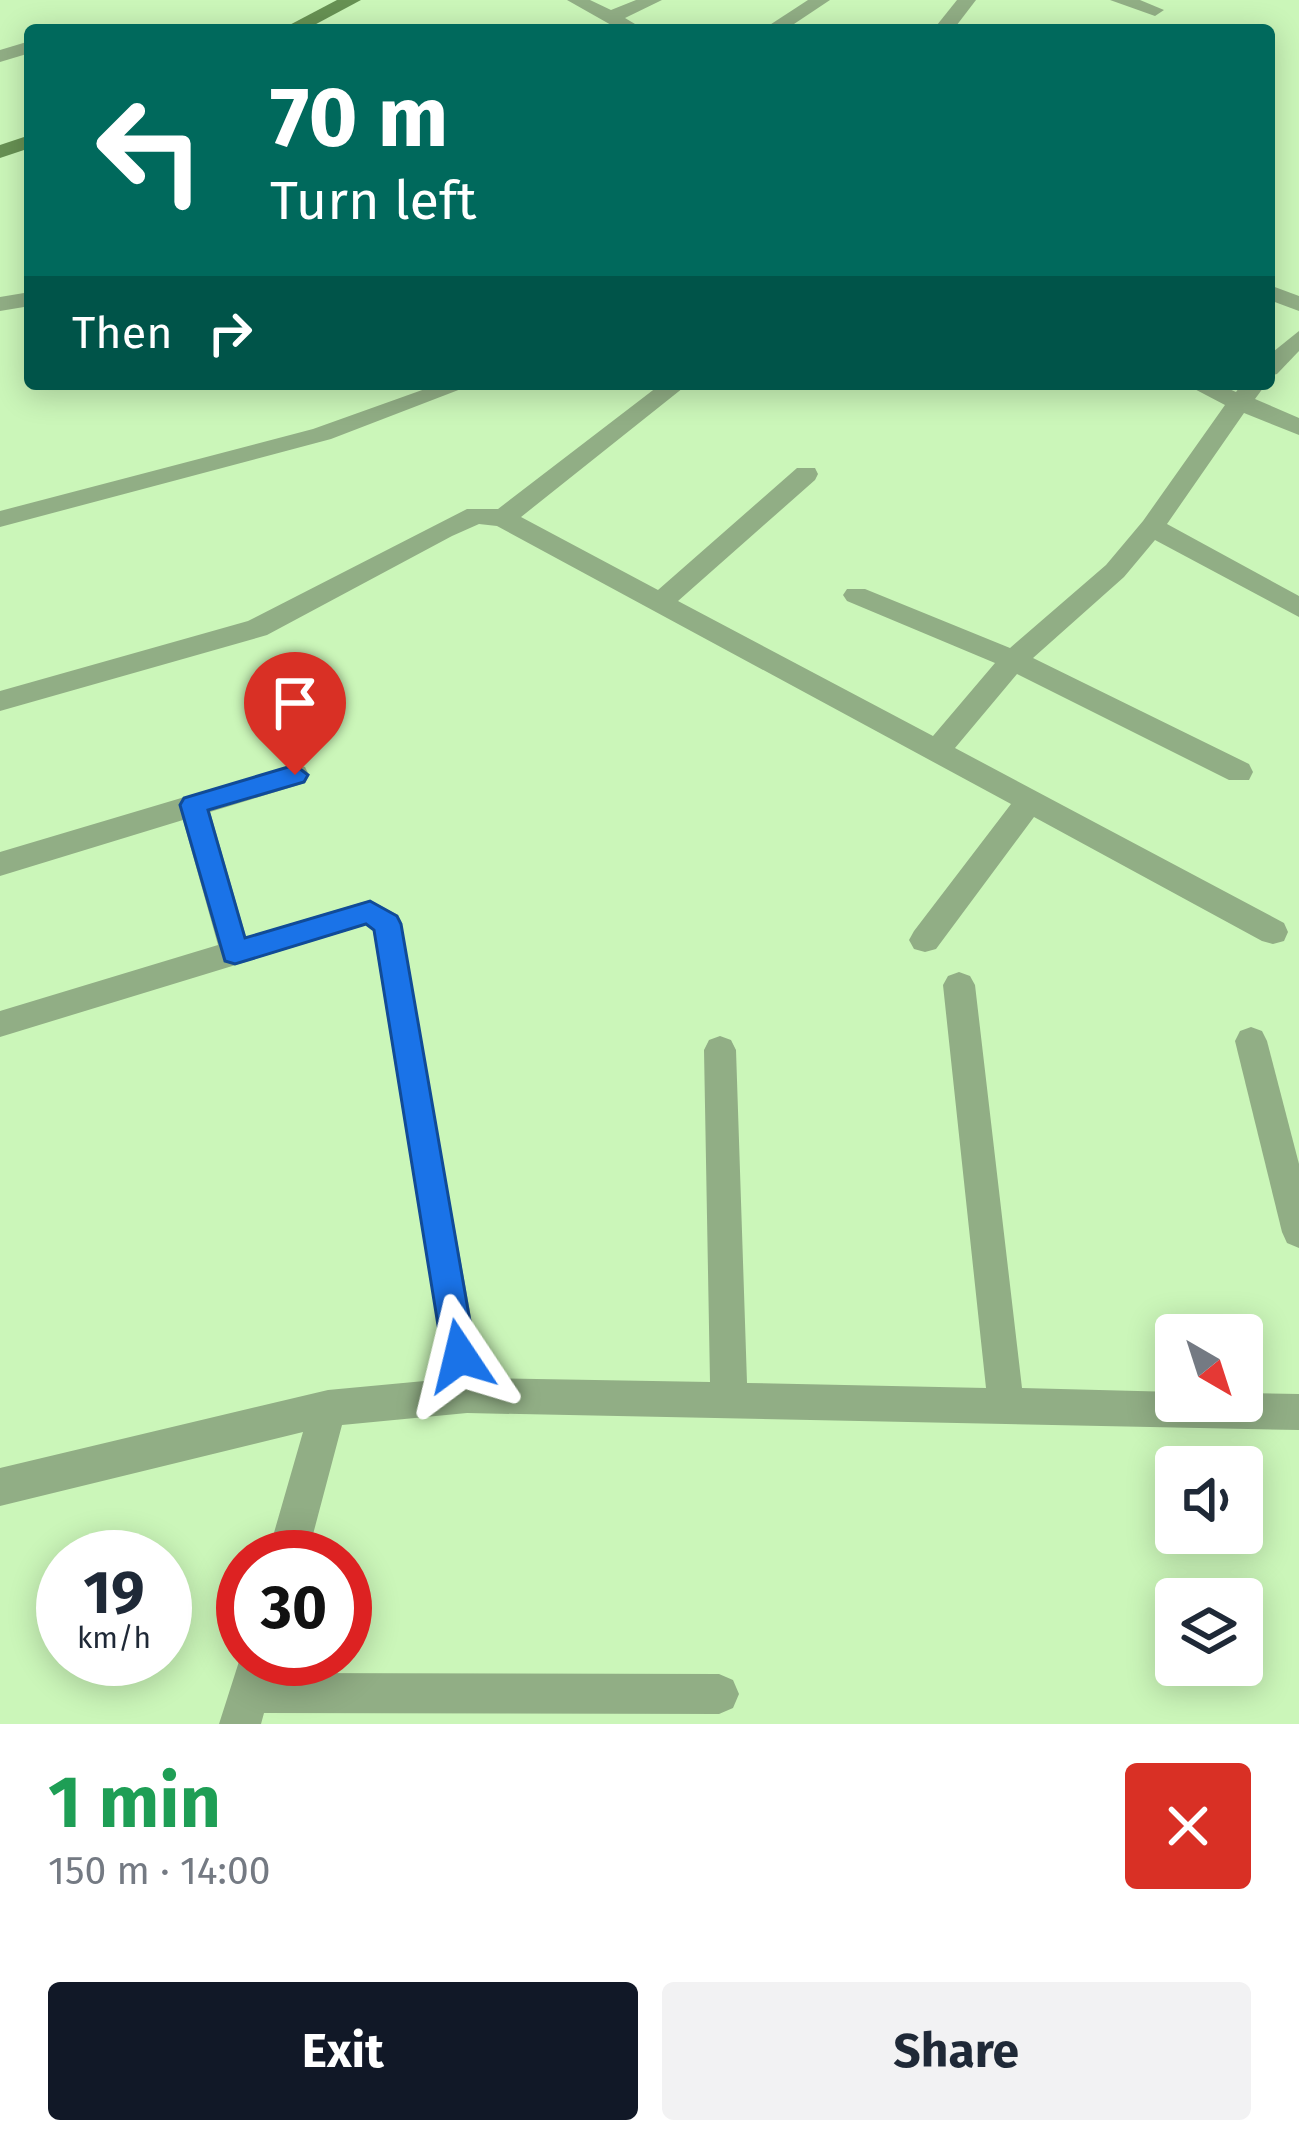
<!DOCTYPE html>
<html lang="en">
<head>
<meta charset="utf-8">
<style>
	body { margin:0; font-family:"Fira Sans",sans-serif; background:#f2f2f3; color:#1f2937; height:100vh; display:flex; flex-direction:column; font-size:45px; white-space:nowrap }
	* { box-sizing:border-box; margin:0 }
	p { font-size:39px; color:#747a83 }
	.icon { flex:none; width:66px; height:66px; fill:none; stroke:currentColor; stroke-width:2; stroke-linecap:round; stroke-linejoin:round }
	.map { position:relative; height:1724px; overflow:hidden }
	.panel { display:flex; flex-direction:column; background:#fff; flex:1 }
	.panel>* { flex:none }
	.hud { position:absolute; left:24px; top:24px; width:1251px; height:366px; border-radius:12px; box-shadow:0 6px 30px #0003; background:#00695c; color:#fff; overflow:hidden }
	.needle { width:78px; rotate:141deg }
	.buttons { position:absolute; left:1155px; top:1314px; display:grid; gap:24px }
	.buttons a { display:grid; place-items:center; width:108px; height:108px; border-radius:12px; background:#fff; box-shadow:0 6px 30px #0003; font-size:60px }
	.speed { position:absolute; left:36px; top:1530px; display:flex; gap:24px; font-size:60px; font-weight:700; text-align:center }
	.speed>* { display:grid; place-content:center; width:156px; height:156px; border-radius:50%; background:#fff; box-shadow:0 6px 30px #0003; line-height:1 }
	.speed small { font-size:30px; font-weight:400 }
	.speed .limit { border:18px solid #d22; background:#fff; color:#111 }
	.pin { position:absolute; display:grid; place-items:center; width:102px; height:102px; color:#fff; margin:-123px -51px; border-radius:50% 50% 50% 0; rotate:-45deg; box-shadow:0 0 12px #0007 }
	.pin .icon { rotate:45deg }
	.me { position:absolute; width:132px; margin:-66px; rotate:350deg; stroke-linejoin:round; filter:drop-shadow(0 0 9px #0008) }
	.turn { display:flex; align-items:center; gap:42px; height:252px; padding:0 48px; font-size:54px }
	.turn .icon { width:156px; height:156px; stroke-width:2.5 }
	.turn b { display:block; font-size:84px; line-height:102px }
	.then { display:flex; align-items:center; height:114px; padding:0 48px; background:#0003; gap:24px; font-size:45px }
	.round { display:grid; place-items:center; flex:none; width:126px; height:126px; border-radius:12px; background:#f2f2f3 }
	.headline { display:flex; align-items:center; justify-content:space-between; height:204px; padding:0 48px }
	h1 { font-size:72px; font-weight:700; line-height:90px; color:#1e9e55 }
	.cta { display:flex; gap:24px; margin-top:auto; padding:24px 48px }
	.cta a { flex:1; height:138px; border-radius:12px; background:#111827; color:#fff; font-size:48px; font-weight:700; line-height:138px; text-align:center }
	.cta a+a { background:#f2f2f3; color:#1f2937 }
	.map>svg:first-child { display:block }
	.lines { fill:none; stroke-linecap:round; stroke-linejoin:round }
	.street { fill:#91ae85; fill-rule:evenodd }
	.secondary { fill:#679153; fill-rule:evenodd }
	.route { fill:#1a73e8; stroke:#114b97; stroke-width:3 }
</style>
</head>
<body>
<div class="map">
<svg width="1299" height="1724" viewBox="0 0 1299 1724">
	<rect width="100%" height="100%" fill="#cbf6b9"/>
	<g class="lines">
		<g class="street">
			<path d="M 567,0 L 590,0 L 611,10 L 636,0 L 662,0 L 625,18 L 645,30 L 620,30 Z"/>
			<path d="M 808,0 L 830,0 L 785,30 L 762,30 Z"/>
			<path d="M 957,0 L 976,0 L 953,30 L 933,30 Z"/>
			<path d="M 1110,0 L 1140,0 L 1164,10 L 1155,16 Z"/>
			<path d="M 30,41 L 30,53 L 0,62 L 0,50 Z"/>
			<path d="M 1269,285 L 1299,296 L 1299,311 L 1269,300 Z"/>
			<path d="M 30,292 L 30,306 L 0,311 L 0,297 Z"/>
			<path d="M 1299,331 L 1299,351 L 1277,374 L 1269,376 L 1269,355 Z"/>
			<path d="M 439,384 L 474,384 L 331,439 L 0,527 L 0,511 L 313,429 Z"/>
			<path d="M 661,384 L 688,384 L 521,517 L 658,590 L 797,468 L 815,468 L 818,474 L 815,480 L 678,601 L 933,736 L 995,663 L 847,601 L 843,595 L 847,589 L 865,589 L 1010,648 L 1106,565 L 1143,521 L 1225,405 L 1185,384 L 1218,384 L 1236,392 L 1242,384 L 1266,384 L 1255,399 L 1299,418 L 1299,435 L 1244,413 L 1167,524 L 1299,596 L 1299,617 L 1155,540 L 1124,577 L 1033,658 L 1249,764 L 1253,772 L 1249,780 L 1229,780 L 1017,674 L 955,748 L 1284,923 L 1288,932 L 1284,941 L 1273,944 L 1262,941 L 1034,817 L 936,949 L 925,952 L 914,949 L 909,940 L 914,931 L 1011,804 L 497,526 L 479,524 L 452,536 L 267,635 L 0,711 L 0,691 L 248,621 L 467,509 L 498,509 Z"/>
			<path d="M 295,764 L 305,767 L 309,775 L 305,783 L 210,812 L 246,937 L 370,900 L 398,915 L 482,1378 L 710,1382 L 704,1050 L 709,1040 L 720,1036 L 731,1040 L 736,1050 L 747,1383 L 986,1388 L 943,985 L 948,976 L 959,972 L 970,976 L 975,985 L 1022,1388 L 1176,1392 L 1176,1401 L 1242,1401 L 1242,1393 L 1299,1394 L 1299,1430 L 467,1413 L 342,1425 L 307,1557 L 267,1557 L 303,1432 L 0,1506 L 0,1468 L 328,1390 L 446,1379 L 373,930 L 366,925 L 0,1037 L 0,1011 L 218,945 L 183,820 L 0,876 L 0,852 Z"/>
			<path d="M 1251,1027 L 1262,1031 L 1267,1041 L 1299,1164 L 1299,1248 L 1287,1243 L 1282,1232 L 1235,1041 L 1240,1031 Z"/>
			<path d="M 243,1649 L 243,1659 L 279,1659 L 275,1673 L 719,1674 L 733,1680 L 739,1694 L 733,1708 L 719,1714 L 264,1713 L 261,1724 L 219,1724 Z"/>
		</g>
		<g class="secondary">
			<path d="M 337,0 L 361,0 L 305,30 L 280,30 Z"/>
			<path d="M 30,135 L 30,148 L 0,158 L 0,145 Z"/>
		</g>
	</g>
	<path class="route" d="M 295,765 L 308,775 L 304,782 L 208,810 L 245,938 L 370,901 L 397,916 L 401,924 L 476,1356 L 472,1367 L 460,1371 L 448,1367 L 443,1356 L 374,930 L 366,924 L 235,964 L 225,961 L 180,805 L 184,798 Z"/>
</svg>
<div class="buttons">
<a><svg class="needle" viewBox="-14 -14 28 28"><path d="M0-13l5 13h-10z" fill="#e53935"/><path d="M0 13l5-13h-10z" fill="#747a83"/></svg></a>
<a><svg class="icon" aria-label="sound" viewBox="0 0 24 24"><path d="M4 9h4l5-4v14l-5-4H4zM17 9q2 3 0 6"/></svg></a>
<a><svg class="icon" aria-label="layers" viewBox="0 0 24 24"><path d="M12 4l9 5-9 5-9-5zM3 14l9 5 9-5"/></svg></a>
</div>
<div class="speed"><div>19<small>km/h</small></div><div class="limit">30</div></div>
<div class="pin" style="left:295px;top:775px;background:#d93025"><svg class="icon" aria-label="arrive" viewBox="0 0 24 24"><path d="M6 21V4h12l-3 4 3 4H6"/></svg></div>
<svg class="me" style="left:460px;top:1356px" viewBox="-20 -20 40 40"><path d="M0-17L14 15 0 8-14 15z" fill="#1a73e8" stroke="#fff" stroke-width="4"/></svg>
<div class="hud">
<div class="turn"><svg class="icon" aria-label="left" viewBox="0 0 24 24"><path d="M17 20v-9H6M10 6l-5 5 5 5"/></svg><div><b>70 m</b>Turn left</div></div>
<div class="then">Then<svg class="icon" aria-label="right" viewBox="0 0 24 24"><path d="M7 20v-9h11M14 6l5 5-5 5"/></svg></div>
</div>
</div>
<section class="panel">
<div class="headline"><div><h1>1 min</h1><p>150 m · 14:00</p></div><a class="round" style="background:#d93025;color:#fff"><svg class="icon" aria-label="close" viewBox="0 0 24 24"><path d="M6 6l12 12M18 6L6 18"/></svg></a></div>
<div class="cta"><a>Exit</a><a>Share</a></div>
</section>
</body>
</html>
